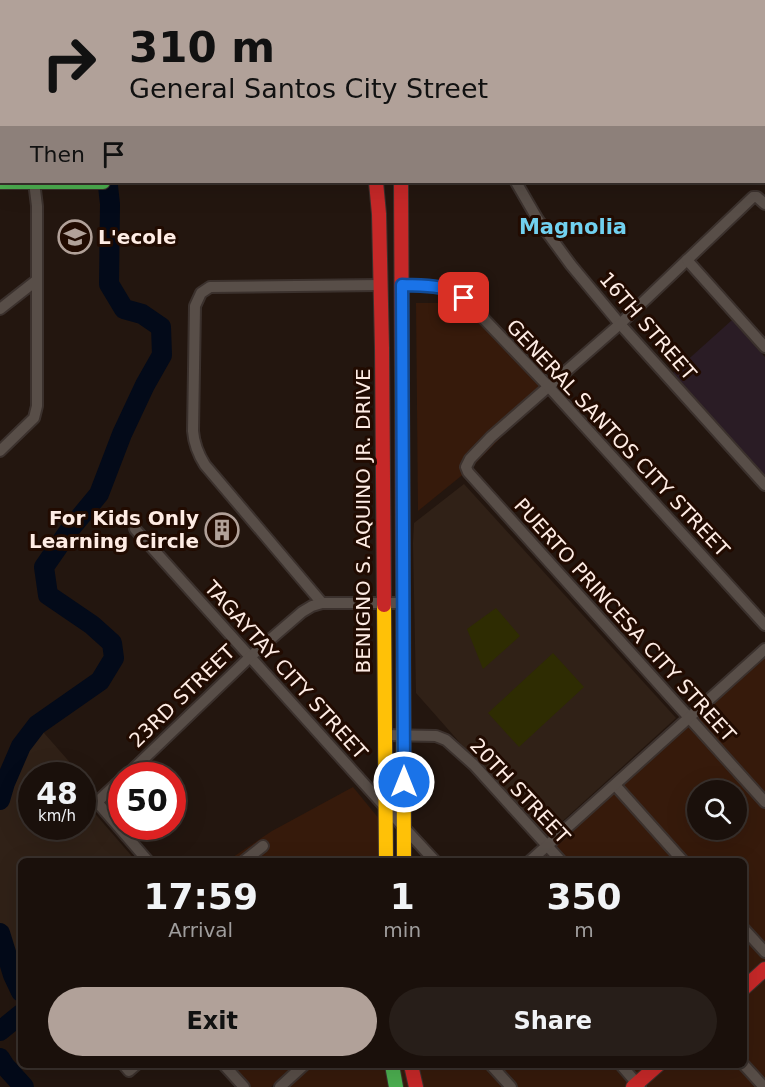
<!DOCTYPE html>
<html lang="en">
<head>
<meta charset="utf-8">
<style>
	body { margin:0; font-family:"DejaVu Sans",sans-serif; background:#271e19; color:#f1f3f6; height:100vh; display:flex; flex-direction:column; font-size:22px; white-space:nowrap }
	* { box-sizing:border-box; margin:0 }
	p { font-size:20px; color:#9f9d9d }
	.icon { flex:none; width:33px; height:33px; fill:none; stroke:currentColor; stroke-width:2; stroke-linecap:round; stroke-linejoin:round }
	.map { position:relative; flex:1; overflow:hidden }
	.sheet { position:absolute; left:18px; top:858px; width:729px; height:210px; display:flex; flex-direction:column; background:#1a100b; border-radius:9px; box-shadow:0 6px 24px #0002,0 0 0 2px #38302c }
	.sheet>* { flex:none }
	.hud { position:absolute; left:0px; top:0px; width:765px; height:183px; box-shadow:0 6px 24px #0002,0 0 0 2px #38302c; background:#b1a199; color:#111; overflow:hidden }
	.buttons { position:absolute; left:687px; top:780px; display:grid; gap:12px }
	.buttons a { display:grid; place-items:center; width:60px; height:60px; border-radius:50%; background:#1a100b; box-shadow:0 6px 24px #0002,0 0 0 2px #38302c; font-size:30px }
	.speed { position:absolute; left:18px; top:762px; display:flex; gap:12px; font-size:30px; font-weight:700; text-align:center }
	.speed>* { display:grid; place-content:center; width:78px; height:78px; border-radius:50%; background:#1a100b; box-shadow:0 6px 24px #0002,0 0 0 2px #38302c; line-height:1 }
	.speed small { font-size:15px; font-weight:400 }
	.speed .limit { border:9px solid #d22; background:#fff; color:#111 }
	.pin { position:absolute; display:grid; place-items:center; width:51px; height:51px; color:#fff; margin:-26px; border-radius:12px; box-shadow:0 3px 9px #0006 }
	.me { position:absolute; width:66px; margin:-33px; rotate:0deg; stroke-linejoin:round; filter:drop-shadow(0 0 4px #0008) }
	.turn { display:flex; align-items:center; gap:21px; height:126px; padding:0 30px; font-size:27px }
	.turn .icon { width:78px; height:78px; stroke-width:2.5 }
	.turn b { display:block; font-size:42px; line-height:51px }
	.then { display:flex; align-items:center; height:57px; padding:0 30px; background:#0003; gap:12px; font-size:22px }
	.eta { display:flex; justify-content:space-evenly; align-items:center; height:102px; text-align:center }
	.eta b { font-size:36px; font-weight:700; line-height:42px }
	.primary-button { display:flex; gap:12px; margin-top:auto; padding:12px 30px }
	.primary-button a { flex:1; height:69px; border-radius:36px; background:#b1a199; color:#111; font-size:24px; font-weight:700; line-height:69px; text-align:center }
	.primary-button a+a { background:#271e19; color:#f1f3f6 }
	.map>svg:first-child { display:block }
	.built { fill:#361a0b; fill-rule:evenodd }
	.industrial { fill:#2a1c25 }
	.education { fill:#302117 }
	.green { fill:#2e2c02 }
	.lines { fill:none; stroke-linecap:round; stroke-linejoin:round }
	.river { stroke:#030a19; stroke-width:20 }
	.street-casing { stroke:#3b312d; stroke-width:14 }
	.fast-casing { stroke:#3b312d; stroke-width:16 }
	.slow-casing { stroke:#3b312d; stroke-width:16 }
	.jam-casing { stroke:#3b312d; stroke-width:16 }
	.street { stroke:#584e48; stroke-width:10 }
	.fast { stroke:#4caf50; stroke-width:14 }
	.slow { stroke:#ffc107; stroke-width:14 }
	.jam { stroke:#c62828; stroke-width:14 }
	.route-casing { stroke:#114b97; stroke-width:15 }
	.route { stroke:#1a73e8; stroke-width:10 }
	.labels { text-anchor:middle; stroke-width:6; stroke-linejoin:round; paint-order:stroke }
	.poi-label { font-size:20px; font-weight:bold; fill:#feece4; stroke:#210b01; text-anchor:start }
	.street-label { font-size:20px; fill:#feece4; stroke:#210b01 }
	.neighbourhood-label { font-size:21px; font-weight:bold; fill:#71d0ef; stroke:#210b01 }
</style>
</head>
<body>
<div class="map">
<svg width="765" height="1087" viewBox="0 0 765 1087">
	<rect width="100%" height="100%" fill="#23160f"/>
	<g class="built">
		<path d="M 416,303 L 470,303 L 547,391 L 471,468 L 418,511 Z"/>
		<path d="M 765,649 L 765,1087 L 280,1087 L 304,1065 L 744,1065 L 744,861 L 530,861 ZM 698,790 L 736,790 L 736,830 L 698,830 Z"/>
		<path d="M 353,787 L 380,820 L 381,861 L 227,861 L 272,831 Z"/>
		<path d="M 228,1065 L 295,1065 L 271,1087 L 249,1087 Z"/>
	</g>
	<path class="industrial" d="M 732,320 L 765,357 L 765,476 L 673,373 Z"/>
	<g class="education">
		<path d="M 0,0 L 235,0 L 233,2 L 2,2 L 2,166 L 0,166 Z"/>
		<path d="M 464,484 L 676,718 L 544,838 L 416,693 L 413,543 L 414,523 Z"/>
		<path d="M 37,725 L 81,775 L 32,776 L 32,826 L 82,826 L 83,777 L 95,791 L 85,802 L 136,861 L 21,861 L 21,992 L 13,975 L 0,933 L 0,800 L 5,783 L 21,746 Z"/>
	</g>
	<g class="green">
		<path d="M 496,608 L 520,636 L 483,669 L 467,629 Z"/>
		<path d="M 553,653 L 584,687 L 519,747 L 488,713 Z"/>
	</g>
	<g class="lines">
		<g class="river">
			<path d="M 233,2 L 235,0"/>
			<path d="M 0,800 L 5,783 L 21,746 L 37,725 L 100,681 L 114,658 L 112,643 L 92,625 L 48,595 L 44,567 L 71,528 L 99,494 L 122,434 L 145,385 L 162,355 L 161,327 L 142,314 L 124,309 L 109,284 L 110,204 L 108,186"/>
			<path d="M 0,933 L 13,975 L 21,992"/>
			<path d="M 0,1031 L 21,1014"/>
			<path d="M 0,1058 L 5,1066 L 24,1087"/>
		</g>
		<defs>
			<g id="street">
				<path d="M 516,182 L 538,220 L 571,265 L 620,324 L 765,485"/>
				<path d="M 765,204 L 757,197 L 753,197 L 620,324 L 491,437 L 470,459 L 466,467 L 468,472 L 765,802"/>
				<path d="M 687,260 L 765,347"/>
				<path d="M 402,285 C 423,286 446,284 464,298 L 548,386 L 765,625"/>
				<path d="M 0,309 L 37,280"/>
				<path d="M 0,451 L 34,418 L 37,406 L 37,206 L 34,182"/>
				<path d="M 135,529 L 386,808 L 435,861"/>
				<path d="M 322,603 L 205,465 C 198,454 194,444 193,431 L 195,306 L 201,293 L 210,287 L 380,285"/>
				<path d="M 384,735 L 436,736 L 446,740 L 474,765 L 561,861"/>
				<path d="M 126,776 L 251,656 L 302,612 L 312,606 L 322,603 L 403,603"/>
				<path d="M 122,779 L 97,802 L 148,861"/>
				<path d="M 615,785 L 683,861"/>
				<path d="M 244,861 L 263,846"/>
				<path d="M 530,861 L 765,649"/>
				<path d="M 744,929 L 765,952"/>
				<path d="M 124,1065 L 129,1071 L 136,1065"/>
				<path d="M 224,1065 L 244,1087"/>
				<path d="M 491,1065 L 511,1087"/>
				<path d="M 621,1065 L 640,1087"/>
				<path d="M 744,1065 L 764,1087"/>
				<path d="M 280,1087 L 304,1065"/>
			</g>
			<g id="fast">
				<path d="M 733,0 L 734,2"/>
				<path d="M 0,182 L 103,182"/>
				<path d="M 392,1065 L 396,1087"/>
			</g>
			<g id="slow">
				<path d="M 400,0 L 400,2"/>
				<path d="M 764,39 L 765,41"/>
				<path d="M 403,578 L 404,861"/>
				<path d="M 384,605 L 386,861"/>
			</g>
			<g id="jam">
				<path d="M 378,0 L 378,2"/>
				<path d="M 376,182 L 379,214 L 382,348 L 384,605"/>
				<path d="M 401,182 L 403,578"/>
				<path d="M 744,988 L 765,969"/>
				<path d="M 411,1065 L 416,1087"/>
				<path d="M 633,1087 L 658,1065"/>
			</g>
		</defs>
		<use href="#street" class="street-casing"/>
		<use href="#fast" class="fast-casing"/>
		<use href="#slow" class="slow-casing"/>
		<use href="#jam" class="jam-casing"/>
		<use href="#street" class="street"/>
		<use href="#fast" class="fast"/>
		<use href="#slow" class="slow"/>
		<use href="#jam" class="jam"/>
	</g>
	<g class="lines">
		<defs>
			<path id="route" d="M 404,782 L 402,285 C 423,286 446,284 464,298"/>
		</defs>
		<use href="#route" class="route-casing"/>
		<use href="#route" class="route"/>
	</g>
	<defs>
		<symbol id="school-ring" viewBox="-11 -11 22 22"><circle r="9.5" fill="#210b01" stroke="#b1a199" stroke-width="1.5"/><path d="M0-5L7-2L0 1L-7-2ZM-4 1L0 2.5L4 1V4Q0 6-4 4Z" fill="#b1a199"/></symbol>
		<symbol id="building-ring" viewBox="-11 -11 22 22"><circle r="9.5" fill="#210b01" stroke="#b1a199" stroke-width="1.5"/><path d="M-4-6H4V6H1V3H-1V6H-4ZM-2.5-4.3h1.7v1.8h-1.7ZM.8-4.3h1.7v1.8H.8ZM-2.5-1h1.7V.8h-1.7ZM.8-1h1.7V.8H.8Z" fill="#b1a199"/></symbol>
	</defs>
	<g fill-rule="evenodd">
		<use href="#school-ring" x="56" y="218" width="38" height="38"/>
		<use href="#building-ring" x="203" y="511" width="38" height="38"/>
	</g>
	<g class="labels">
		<g class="poi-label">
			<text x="98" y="244">L'ecole</text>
			<text x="199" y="525" text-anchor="end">For Kids Only<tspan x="199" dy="23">Learning Circle</tspan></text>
		</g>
		<g class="street-label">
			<text transform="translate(648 326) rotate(49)" y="7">16TH STREET</text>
			<text transform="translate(618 438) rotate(47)" y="7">GENERAL SANTOS CITY STREET</text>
			<text transform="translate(363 521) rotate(-90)" y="7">BENIGNO S. AQUINO JR. DRIVE</text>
			<text transform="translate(625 620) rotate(48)" y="7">PUERTO PRINCESA CITY STREET</text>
			<text transform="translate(286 670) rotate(48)" y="7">TAGAYTAY CITY STREET</text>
			<text transform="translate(182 696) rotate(-44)" y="7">23RD STREET</text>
			<text transform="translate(520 791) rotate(47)" y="7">20TH STREET</text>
		</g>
		<g class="neighbourhood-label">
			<text x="573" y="234">Magnolia</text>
		</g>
	</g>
</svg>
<div class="buttons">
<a><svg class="icon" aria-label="search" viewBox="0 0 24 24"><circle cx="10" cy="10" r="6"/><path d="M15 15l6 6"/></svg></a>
</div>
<div class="speed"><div>48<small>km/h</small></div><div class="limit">50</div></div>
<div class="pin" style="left:464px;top:298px;background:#d93025"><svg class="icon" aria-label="arrive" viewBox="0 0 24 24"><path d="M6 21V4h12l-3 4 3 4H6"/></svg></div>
<svg class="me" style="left:404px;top:782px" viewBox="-20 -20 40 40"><circle r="17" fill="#1a73e8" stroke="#fff" stroke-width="3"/><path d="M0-11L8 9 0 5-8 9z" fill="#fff"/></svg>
<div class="hud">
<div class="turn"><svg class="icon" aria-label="right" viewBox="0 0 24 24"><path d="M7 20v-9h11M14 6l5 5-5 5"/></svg><div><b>310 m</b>General Santos City Street</div></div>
<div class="then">Then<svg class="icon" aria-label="arrive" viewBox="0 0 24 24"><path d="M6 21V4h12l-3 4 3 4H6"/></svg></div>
</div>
<section class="sheet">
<div class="eta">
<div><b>17:59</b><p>Arrival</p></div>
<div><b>1</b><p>min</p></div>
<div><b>350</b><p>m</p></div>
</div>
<div class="primary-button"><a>Exit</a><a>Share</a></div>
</section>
</div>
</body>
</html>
